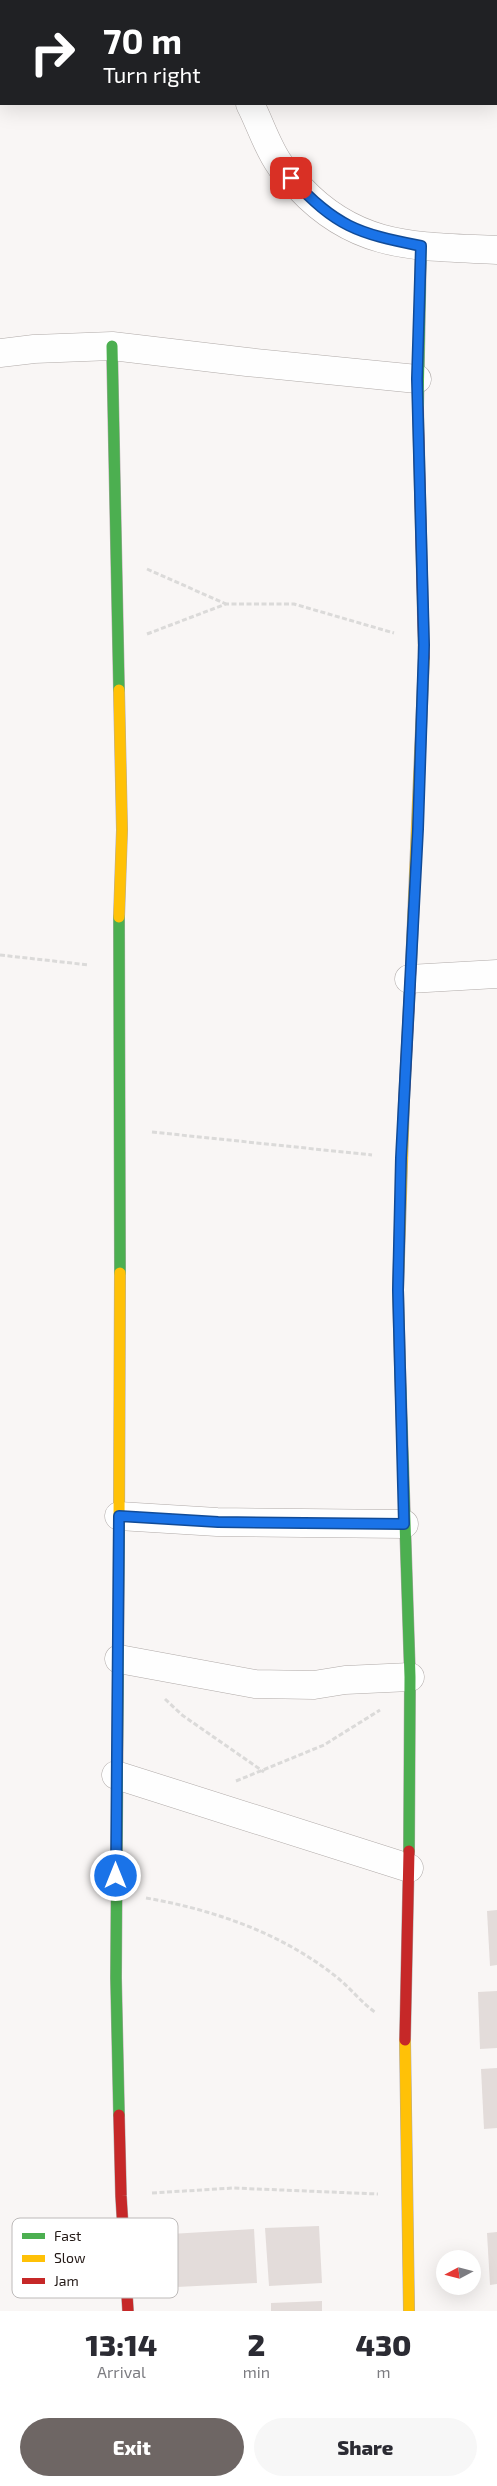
<!DOCTYPE html>
<html lang="en">
<head>
<meta charset="utf-8">
<style>
	body { margin:0; font-family:"Exo 2",sans-serif; background:#f7f7f7; color:#2b2b33; height:100vh; display:flex; flex-direction:column; font-size:19px; white-space:nowrap }
	* { box-sizing:border-box; margin:0 }
	p { font-size:16px; color:#7c7c81 }
	.icon { flex:none; width:28px; height:28px; fill:none; stroke:currentColor; stroke-width:2; stroke-linecap:round; stroke-linejoin:round }
	.map { position:relative; height:2311px; overflow:hidden }
	.side { display:flex; flex-direction:column; background:#fff; flex:1 }
	.side>* { flex:none }
	.hud { position:absolute; left:0px; top:0px; width:498px; height:105px; box-shadow:0 5px 20px #0002; background:#202124; color:#fff; overflow:hidden }
	.needle { width:32px; rotate:263deg }
	.tools { position:absolute; left:436px; top:2250px; display:grid; gap:10px }
	.tools a { display:grid; place-items:center; width:45px; height:45px; border-radius:50%; background:#fff; box-shadow:0 5px 20px #0002; font-size:25px }
	.pin { position:absolute; display:grid; place-items:center; width:42px; height:42px; color:#fff; margin:-21px; border-radius:10px; box-shadow:0 2px 8px #0006 }
	.me { position:absolute; width:55px; margin:-28px; rotate:0deg; stroke-linejoin:round; filter:drop-shadow(0 0 4px #0008) }
	.turn { display:flex; align-items:center; gap:18px; height:105px; padding:0 20px; font-size:22px }
	.turn .icon { width:65px; height:65px; stroke-width:2.5 }
	.turn b { display:block; font-size:35px; line-height:42px }
	.eta { display:flex; justify-content:space-evenly; align-items:center; height:85px; text-align:center }
	.eta b { font-size:30px; font-weight:800; line-height:35px }
	.cta { display:flex; gap:10px; margin-top:auto; padding:10px 20px }
	.cta a { flex:1; height:58px; border-radius:30px; background:#6e6664; color:#fff; font-size:20px; font-weight:800; line-height:58px; text-align:center }
	.cta a+a { background:#f7f7f7; color:#2b2b33 }
	.map>svg:first-child { display:block }
	.building { fill:#e3dcda }
	.lines { fill:none; stroke-linecap:round; stroke-linejoin:round }
	.street-casing { stroke:#b0aaa8; stroke-width:29 }
	.fast-casing { stroke:#b0aaa8; stroke-width:12 }
	.slow-casing { stroke:#b0aaa8; stroke-width:12 }
	.jam-casing { stroke:#b0aaa8; stroke-width:12 }
	.path { stroke:#dbdad9; stroke-width:3; stroke-dasharray:5 2.5; stroke-linecap:butt }
	.street { stroke:#fefefe; stroke-width:28 }
	.fast { stroke:#4caf50; stroke-width:11 }
	.slow { stroke:#ffc107; stroke-width:11 }
	.jam { stroke:#c62828; stroke-width:11 }
	.route-casing { stroke:#114b97; stroke-width:12 }
	.route { stroke:#1a73e8; stroke-width:9 }
	.key { fill:#fff; stroke:#bdbab9; stroke-width:1 }
	.key-label { font-size:14px; fill:#231916 }
</style>
</head>
<body>
<div class="map">
<svg width="497" height="2311" viewBox="0 0 497 2311">
	<rect width="100%" height="100%" fill="#f9f6f5"/>
	<g class="building">
		<path d="M 497,1910 L 497,1965 L 490,1966 L 487,1911 Z"/>
		<path d="M 497,1991 L 497,2048 L 480,2049 L 478,1992 Z"/>
		<path d="M 497,2068 L 497,2128 L 484,2129 L 481,2069 Z"/>
		<path d="M 319,2226 L 322,2283 L 269,2286 L 265,2228 Z"/>
		<path d="M 254,2229 L 257,2283 L 157,2288 L 154,2235 Z"/>
		<path d="M 497,2232 L 497,2284 L 490,2285 L 487,2233 Z"/>
		<path d="M 322,2301 L 322,2311 L 271,2311 L 271,2303 Z"/>
	</g>
	<g class="lines">
		<defs>
			<g id="street">
				<path d="M 138,0 L 140,1"/>
				<path d="M 250,104 C 260,123 267,147 280,165 C 285,174 294,181 300,188 C 358,250 418,246 497,250"/>
				<path d="M 0,353 L 34,349 L 112,346 L 247,362 L 417,379"/>
				<path d="M 409,979 L 497,974"/>
				<path d="M 119,1516 L 217,1522 L 404,1524"/>
				<path d="M 119,1659 L 255,1684 L 314,1685 L 345,1680 L 410,1677"/>
				<path d="M 116,1775 L 409,1868"/>
			</g>
			<g id="fast">
				<path d="M 112,346 L 119,690"/>
				<path d="M 418,408 L 421,246"/>
				<path d="M 119,917 L 120,1273"/>
				<path d="M 400,1367 L 410,1677 L 409,1851"/>
				<path d="M 119,1527 L 116,1978 L 119,2115"/>
			</g>
			<g id="slow">
				<path d="M 119,690 L 122,830 L 119,917"/>
				<path d="M 411,967 L 424,658"/>
				<path d="M 400,1367 L 398,1290 L 404,1101"/>
				<path d="M 119,1527 L 120,1273"/>
				<path d="M 405,2040 L 409,2311"/>
			</g>
			<g id="jam">
				<path d="M 418,408 L 424,658"/>
				<path d="M 404,1101 L 411,967"/>
				<path d="M 405,2040 L 409,1851"/>
				<path d="M 119,2115 L 121,2196 L 128,2311"/>
			</g>
		</defs>
		<use href="#street" class="street-casing"/>
		<use href="#fast" class="fast-casing"/>
		<use href="#slow" class="slow-casing"/>
		<use href="#jam" class="jam-casing"/>
		<g class="path">
			<path d="M 147,569 L 226,604"/>
			<path d="M 147,634 L 226,604 L 294,604 L 394,633"/>
			<path d="M 0,955 L 89,965"/>
			<path d="M 152,1132 L 372,1155"/>
			<path d="M 165,1699 L 182,1715 L 264,1772"/>
			<path d="M 236,1781 L 324,1745 L 380,1710"/>
			<path d="M 146,1898 C 215,1910 284,1934 339,1979 C 352,1990 362,2003 376,2013"/>
			<path d="M 152,2193 L 233,2188 L 378,2194"/>
		</g>
		<use href="#street" class="street"/>
		<use href="#fast" class="fast"/>
		<use href="#slow" class="slow"/>
		<use href="#jam" class="jam"/>
	</g>
	<g class="lines">
		<defs>
			<path id="route" d="M 116,1876 L 119,1516 L 218,1522 L 404,1524 L 398,1290 L 401,1158 L 418,829 L 424,645 L 417,379 L 421,246 C 356,233 337,227 291,178"/>
		</defs>
		<use href="#route" class="route-casing"/>
		<use href="#route" class="route"/>
	</g>
	<rect x="12" y="2218" width="166" height="80" rx="8" class="key"/>
	<rect x="22" y="2233" width="23" height="6" fill="#4caf50"/>
	<rect x="22" y="2255" width="23" height="7" fill="#ffc107"/>
	<rect x="22" y="2278" width="23" height="6" fill="#c62828"/>
	<g class="key-label">
		<text x="54" y="2241">Fast</text>
		<text x="54" y="2263">Slow</text>
		<text x="54" y="2286">Jam</text>
	</g>
</svg>
<div class="tools">
<a><svg class="needle" viewBox="-14 -14 28 28"><path d="M0-13l5 13h-10z" fill="#e53935"/><path d="M0 13l5-13h-10z" fill="#7c7c81"/></svg></a>
</div>
<div class="pin" style="left:291px;top:178px;background:#d93025"><svg class="icon" aria-label="arrive" viewBox="0 0 24 24"><path d="M6 21V4h12l-3 4 3 4H6"/></svg></div>
<svg class="me" style="left:116px;top:1876px" viewBox="-20 -20 40 40"><circle r="17" fill="#1a73e8" stroke="#fff" stroke-width="3"/><path d="M0-11L8 9 0 5-8 9z" fill="#fff"/></svg>
<div class="hud">
<div class="turn"><svg class="icon" aria-label="right" viewBox="0 0 24 24"><path d="M7 20v-9h11M14 6l5 5-5 5"/></svg><div><b>70 m</b>Turn right</div></div>
</div>
</div>
<section class="side">
<div class="eta">
<div><b>13:14</b><p>Arrival</p></div>
<div><b>2</b><p>min</p></div>
<div><b>430</b><p>m</p></div>
</div>
<div class="cta"><a>Exit</a><a>Share</a></div>
</section>
</body>
</html>
